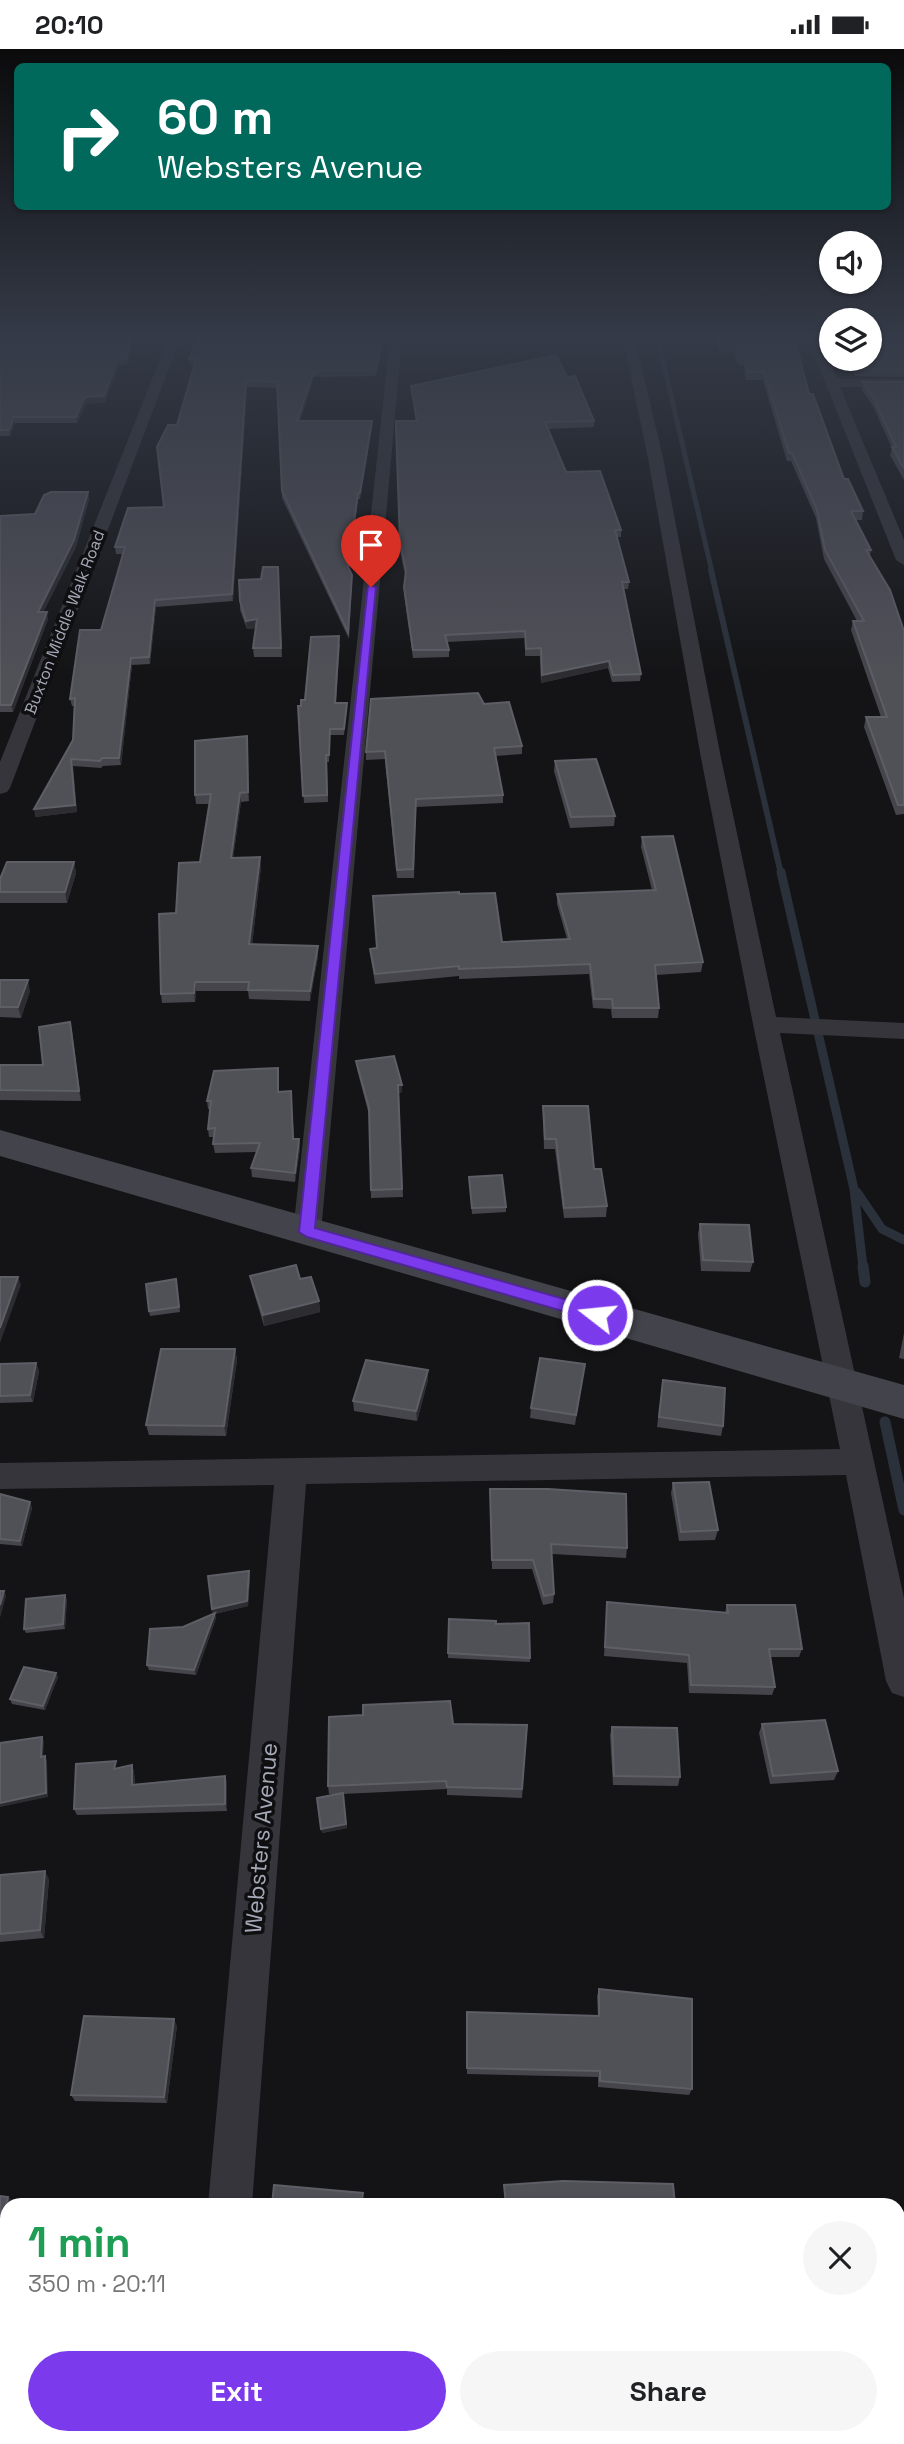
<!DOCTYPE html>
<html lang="en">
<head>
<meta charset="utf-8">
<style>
	body { margin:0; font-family:"Space Grotesk",sans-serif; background:#f6f6f6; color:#202124; height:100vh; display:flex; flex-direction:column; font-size:26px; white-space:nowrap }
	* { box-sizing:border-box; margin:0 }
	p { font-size:23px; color:#757577 }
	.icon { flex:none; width:38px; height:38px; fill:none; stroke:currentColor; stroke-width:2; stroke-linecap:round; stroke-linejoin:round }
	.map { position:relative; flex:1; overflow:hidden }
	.panel { position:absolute; left:0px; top:2149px; width:905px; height:247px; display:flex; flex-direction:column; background:#fff; border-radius:21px 21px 0 0; box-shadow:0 2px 5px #0004 }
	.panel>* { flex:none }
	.top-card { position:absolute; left:14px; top:14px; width:877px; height:147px; border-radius:10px; box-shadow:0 2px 5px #0004; background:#00695c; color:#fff; overflow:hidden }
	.buttons { position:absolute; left:819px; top:182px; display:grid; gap:14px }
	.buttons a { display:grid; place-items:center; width:63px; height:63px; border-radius:50%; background:#fff; box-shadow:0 2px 5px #0004; font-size:35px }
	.pin { position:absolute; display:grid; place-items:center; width:60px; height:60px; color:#fff; margin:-72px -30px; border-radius:50% 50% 50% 0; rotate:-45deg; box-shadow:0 0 7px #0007 }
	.pin .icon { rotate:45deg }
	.me { position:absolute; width:77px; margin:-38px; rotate:286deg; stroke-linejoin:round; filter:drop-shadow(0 0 5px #0008) }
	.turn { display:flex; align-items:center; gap:24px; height:147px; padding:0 28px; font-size:32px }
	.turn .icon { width:91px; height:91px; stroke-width:2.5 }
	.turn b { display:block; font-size:49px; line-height:60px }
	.round { display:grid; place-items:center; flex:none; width:74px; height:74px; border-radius:37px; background:#f6f6f6 }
	.overview { display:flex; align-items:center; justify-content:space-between; height:119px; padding:0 28px }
	h1 { font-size:42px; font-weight:700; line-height:52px; color:#1e9e55 }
	.primary-button { display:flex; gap:14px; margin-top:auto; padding:14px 28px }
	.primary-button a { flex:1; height:80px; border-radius:42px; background:#7c3aed; color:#fff; font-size:28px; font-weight:700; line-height:80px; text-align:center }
	.primary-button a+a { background:#f6f6f6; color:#202124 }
	.status { display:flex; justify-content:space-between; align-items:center; height:49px; padding:0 35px; background:#fff; direction:ltr }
	.status svg { height:19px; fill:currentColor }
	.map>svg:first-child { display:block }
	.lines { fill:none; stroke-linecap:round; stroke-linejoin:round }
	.stream-far3 { stroke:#2a313a; stroke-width:5 }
	.stream-far2 { stroke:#2a313a; stroke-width:6 }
	.stream-far1 { stroke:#2a313a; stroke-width:9 }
	.stream { stroke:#2a313a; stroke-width:11 }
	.minor { fill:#35353b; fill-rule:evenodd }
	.secondary { fill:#43444b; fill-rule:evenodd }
	.wall { fill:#45454b }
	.shaded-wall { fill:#2d2d31 }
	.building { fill:#505057; stroke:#5d5e66; stroke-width:2 }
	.route { fill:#7c3aed; stroke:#51269a; stroke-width:2 }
	.labels { text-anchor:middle; stroke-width:7; stroke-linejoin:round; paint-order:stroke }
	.far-street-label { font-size:16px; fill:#a5a8b6; stroke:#0f0f11 }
	.near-street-label { font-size:23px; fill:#a5a8b6; stroke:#0f0f11 }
</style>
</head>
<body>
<div class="status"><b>20:10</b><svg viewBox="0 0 49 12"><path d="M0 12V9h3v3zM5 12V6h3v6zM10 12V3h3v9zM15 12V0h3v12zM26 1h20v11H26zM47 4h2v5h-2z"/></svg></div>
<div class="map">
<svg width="904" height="2395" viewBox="0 0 904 2395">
	<rect width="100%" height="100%" fill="#141416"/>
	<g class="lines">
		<path class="stream-far3" d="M 658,290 L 712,523"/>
		<path class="stream-far2" d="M 711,521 L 781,825"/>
		<g class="stream-far1">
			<path d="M 781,823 L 854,1140 L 863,1218"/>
			<path d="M 857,1143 L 882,1180 L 904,1191"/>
		</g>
		<g class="stream">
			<path d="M 863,1217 L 865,1233"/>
			<path d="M 885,1373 L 904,1461"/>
		</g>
		<g class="minor">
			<path d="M 168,290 L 180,290 L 10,739 L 7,743 L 0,745 L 0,713 Z"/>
			<path d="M 390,290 L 402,290 L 321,1183 L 317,1190 L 307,1193 L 297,1190 L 293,1183 Z"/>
			<path d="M 623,290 L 635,290 L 663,409 L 721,709 L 776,968 L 904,974 L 904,990 L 780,984 L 904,1549 L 904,1648 L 892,1644 L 886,1632 L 846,1426 L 306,1435 L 252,2156 L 208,2156 L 274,1436 L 0,1440 L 0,1414 L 840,1400 L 753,975 L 701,709 L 648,409 Z"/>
			<path d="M 808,290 L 820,290 L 837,330 L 904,330 L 904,338 L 840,338 L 904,491 L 904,516 L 896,511 Z"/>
			<rect x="187" y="2389" width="48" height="6"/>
		</g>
		<path class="secondary" d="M 0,1081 L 904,1336 L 904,1370 L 0,1107 Z"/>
	</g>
	<g class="wall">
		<path d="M 0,290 L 134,290 L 127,316 L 119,316 L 105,353 L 86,355 L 77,374 L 15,374 L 10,387 L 0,387 Z"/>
		<path d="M 197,290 L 389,290 L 387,294 L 383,294 L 376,327 L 314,328 L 300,372 L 372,372 L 372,378 L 360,450 L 358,450 L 349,520 L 352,526 L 352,533 L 349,590 L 282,449 L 278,339 L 247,338 L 233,552 L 156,558 L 150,615 L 132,616 L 121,716 L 103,717 L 101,719 L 73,717 L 77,763 L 35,768 L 73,691 L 74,657 L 72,657 L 70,650 L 101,581 L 123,505 L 116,505 L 115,498 L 164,458 L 177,376 L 194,316 L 190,316 L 189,310 Z"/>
		<path d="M 404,290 L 547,290 L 546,294 L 404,294 Z"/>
		<path d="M 715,290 L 797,290 L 799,295 L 798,302 L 809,345 L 844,430 L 863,462 L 862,471 L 856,471 L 871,501 L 870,507 L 904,582 L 904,765 L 896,766 L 864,678 L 866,668 L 881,668 L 851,581 L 853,572 L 857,572 L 824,510 L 816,469 L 791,412 L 787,412 L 763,331 L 746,331 L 744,316 L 738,316 L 733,303 L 719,303 Z"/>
		<path d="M 904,290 L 904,328 L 855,327 L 847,310 L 870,310 Z"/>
		<path d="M 567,328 L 594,372 L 594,378 L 548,380 L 566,423 L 621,481 L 621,488 L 617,488 L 629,533 L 628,540 L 624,540 L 641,625 L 640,632 L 612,633 L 608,619 L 541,634 L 540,607 L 525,607 L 525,589 L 447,593 L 449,601 L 449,608 L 413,609 L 404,545 L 405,526 L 400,501 L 396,378 L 416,372 L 411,337 Z"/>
		<path d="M 863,333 L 904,333 L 904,431 L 890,406 L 892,399 L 873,357 L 862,341 Z"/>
		<path d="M 88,443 L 89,450 L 76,498 L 43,563 L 48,570 L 13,663 L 0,663 L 0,467 L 35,465 Z"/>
		<path d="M 278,518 L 282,608 L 254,608 L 253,599 L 256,579 L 247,580 L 240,561 L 240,552 L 261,530 Z"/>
		<path d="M 340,594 L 336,654 L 347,660 L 344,686 L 330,686 L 329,713 L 327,713 L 328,753 L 304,754 L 298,657 L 301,657 L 305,651 Z"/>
		<path d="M 484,655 L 522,697 L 522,705 L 495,707 L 503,746 L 503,754 L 416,758 L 414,829 L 397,829 L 385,710 L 366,711 L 366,703 Z"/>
		<path d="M 247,687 L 249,752 L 241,753 L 233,809 L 261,818 L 252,896 L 318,897 L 318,907 L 310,952 L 249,950 L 248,942 L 196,942 L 195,953 L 162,954 L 161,945 L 176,864 L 200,813 L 210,755 L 196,755 L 195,746 Z"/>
		<path d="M 555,712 L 615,767 L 614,777 L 570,779 L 554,722 Z"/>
		<path d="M 642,788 L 703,913 L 701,923 L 656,926 L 659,959 L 658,969 L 612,969 L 611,960 L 593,959 L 589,925 L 459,930 L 459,927 L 375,935 L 371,910 L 370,900 L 377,899 L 459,845 L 502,893 L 567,890 L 557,855 L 557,845 L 652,841 L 641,798 Z"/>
		<path d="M 74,813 L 76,824 L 67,854 L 0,854 L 0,830 Z"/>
		<path d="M 0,931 L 30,942 L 21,969 L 0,968 Z"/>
		<path d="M 70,973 L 72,983 L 81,1052 L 0,1051 L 0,1016 L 43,1016 Z"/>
		<path d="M 356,1012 L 402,1036 L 402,1043 L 399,1044 L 403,1148 L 371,1149 L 369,1066 L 357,1020 Z"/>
		<path d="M 278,1028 L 279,1043 L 291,1042 L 294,1090 L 299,1090 L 300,1099 L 295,1133 L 252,1128 L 251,1119 L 257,1103 L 215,1104 L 213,1095 L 214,1088 L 209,1088 L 208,1080 L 210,1060 L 208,1060 L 207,1052 Z"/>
		<path d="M 543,1057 L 594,1120 L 607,1157 L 606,1168 L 564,1169 L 555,1100 L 544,1100 L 543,1068 Z"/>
		<path d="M 469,1128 L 506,1158 L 506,1163 L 472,1165 Z"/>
		<path d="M 700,1175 L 753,1213 L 750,1223 L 701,1222 L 698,1185 Z"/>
		<path d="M 250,1227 L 319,1252 L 320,1263 L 264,1277 L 252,1237 Z"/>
		<path d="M 177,1236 L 180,1263 L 150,1267 L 149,1262 Z"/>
		<path d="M 904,1284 L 904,1310 L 899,1309 Z"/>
		<path d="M 235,1300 L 237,1311 L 226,1387 L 149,1386 L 146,1376 Z"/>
		<path d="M 36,1314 L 39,1322 L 33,1353 L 0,1354 L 0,1315 Z"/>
		<path d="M 428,1321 L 428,1331 L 417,1372 L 354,1362 L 353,1352 Z"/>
		<path d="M 583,1326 L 575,1376 L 530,1369 L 531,1359 Z"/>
		<path d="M 663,1331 L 723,1377 L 721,1387 L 657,1378 Z"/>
		<path d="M 673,1434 L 718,1481 L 715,1491 L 679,1492 L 671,1444 Z"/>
		<path d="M 490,1440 L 627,1499 L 626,1509 L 552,1505 L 554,1545 L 553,1554 L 543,1556 L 532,1520 L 492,1520 Z"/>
		<path d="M 0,1445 L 30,1453 L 32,1459 L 22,1497 L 0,1495 Z"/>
		<path d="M 250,1527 L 248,1557 L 215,1565 L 216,1569 L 196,1626 L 149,1621 L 147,1616 L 183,1578 L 213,1565 L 212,1560 Z"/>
		<path d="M 67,1550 L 65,1580 L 26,1584 L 24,1580 Z"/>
		<path d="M 607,1553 L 725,1563 L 727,1556 L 802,1600 L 799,1608 L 770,1608 L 775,1638 L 772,1646 L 689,1644 L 687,1614 L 604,1607 Z"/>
		<path d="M 449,1570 L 496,1575 L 530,1609 L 530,1613 L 448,1609 Z"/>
		<path d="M 58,1628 L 45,1661 L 12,1655 L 10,1650 Z"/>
		<path d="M 453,1675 L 527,1676 L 522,1749 L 447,1746 L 447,1740 L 343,1745 L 347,1779 L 322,1784 L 338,1745 L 329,1745 L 328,1737 Z"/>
		<path d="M 762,1675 L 838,1722 L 834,1731 L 770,1735 L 759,1684 Z"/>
		<path d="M 612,1678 L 680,1728 L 678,1737 L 613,1736 L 610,1686 Z"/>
		<path d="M 132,1716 L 134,1723 L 135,1735 L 225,1727 L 227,1734 L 227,1762 L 77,1766 L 74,1760 L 119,1719 Z"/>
		<path d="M 0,1826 L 49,1830 L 44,1889 L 0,1893 Z"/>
		<path d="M 599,1940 L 692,2040 L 689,2046 L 598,2038 L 598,2028 L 467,2025 L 467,1963 L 598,1967 L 597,1947 Z"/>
		<path d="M 177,1977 L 167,2054 L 75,2052 L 71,2046 Z"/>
	</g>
	<g class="shaded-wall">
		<path d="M 132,290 L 134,290 L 127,316 L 126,310 Z"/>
		<path d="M 382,290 L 383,294 L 376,327 L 376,321 Z"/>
		<path d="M 118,310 L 119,316 L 105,353 L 86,355 L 77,374 L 76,368 L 85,348 Z"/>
		<path d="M 314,322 L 314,328 L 297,378 L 297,372 Z"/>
		<path d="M 246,332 L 247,338 L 233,552 L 232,545 Z"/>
		<path d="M 14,368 L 15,374 L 10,387 L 9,381 Z"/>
		<path d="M 372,372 L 372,378 L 360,450 L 360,444 Z"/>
		<path d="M 88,443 L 89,450 L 76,498 L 40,570 L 38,563 Z"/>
		<path d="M 358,444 L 358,450 L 348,525 L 348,518 Z"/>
		<path d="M 352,526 L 352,533 L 349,590 L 348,583 Z"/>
		<path d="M 155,551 L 156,558 L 150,615 L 149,608 Z"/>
		<path d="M 47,563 L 48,570 L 13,663 L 11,656 Z"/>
		<path d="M 257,570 L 257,579 L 247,580 L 246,572 Z"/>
		<path d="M 131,609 L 132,616 L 121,716 L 119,709 Z"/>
		<path d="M 609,612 L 608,619 L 541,634 L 542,626 Z"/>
		<path d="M 247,687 L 248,696 L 249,752 L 248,743 Z"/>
		<path d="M 71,710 L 77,763 L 35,768 L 34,760 Z"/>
		<path d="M 240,744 L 241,753 L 232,818 L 231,809 Z"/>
		<path d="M 260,808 L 261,818 L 251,905 L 249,895 Z"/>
		<path d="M 74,813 L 76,824 L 67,854 L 65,843 Z"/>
		<path d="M 318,897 L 318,907 L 310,952 L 310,942 Z"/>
		<path d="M 28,931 L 30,942 L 21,969 L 18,958 Z"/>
		<path d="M 195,933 L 196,942 L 195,953 L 194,944 Z"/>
		<path d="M 70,973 L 72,983 L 81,1052 L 79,1042 Z"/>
		<path d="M 398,1036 L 402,1036 L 402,1043 L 398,1044 Z"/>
		<path d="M 299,1090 L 300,1099 L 295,1133 L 295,1124 Z"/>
		<path d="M 18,1228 L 21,1236 L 0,1294 L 0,1279 Z"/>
		<path d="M 319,1252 L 320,1263 L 264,1277 L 263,1266 Z"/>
		<path d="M 235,1300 L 237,1311 L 226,1387 L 224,1377 Z"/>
		<path d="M 36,1314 L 39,1322 L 33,1353 L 30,1346 Z"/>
		<path d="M 428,1321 L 428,1331 L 417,1372 L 416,1362 Z"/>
		<path d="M 30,1453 L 32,1459 L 22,1497 L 20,1492 Z"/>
		<path d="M 249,1522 L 250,1527 L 248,1557 L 215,1565 L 216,1569 L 196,1626 L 194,1621 L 214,1565 L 212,1560 Z"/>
		<path d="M 4,1542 L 6,1547 L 0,1569 L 0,1556 Z"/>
		<path d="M 65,1546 L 67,1550 L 65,1580 L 63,1575 Z"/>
		<path d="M 56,1624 L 58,1628 L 45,1661 L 43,1657 Z"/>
		<path d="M 42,1688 L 44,1692 L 43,1712 L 41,1708 Z"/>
		<path d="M 45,1707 L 47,1712 L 48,1748 L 0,1758 L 0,1754 Z"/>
		<path d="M 132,1716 L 134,1723 L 135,1742 L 132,1736 Z"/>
		<path d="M 225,1727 L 227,1734 L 227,1762 L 225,1755 Z"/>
		<path d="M 346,1775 L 347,1779 L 322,1784 L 321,1780 Z"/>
		<path d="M 45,1822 L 49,1830 L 44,1889 L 40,1881 Z"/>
		<path d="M 174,1970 L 177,1977 L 167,2054 L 164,2048 Z"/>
		<path d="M 8,2148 L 13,2152 L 13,2156 L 7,2156 L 7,2188 L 0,2226 L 0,2192 Z"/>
		<path d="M 158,2389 L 161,2389 L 162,2395 L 158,2395 Z"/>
	</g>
	<g class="building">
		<path d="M 0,290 L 132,290 L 126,310 L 118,310 L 104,347 L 85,348 L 76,368 L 14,368 L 9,381 L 0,381 Z"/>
		<path d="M 197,290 L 382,290 L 376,321 L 314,322 L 297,372 L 372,372 L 360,444 L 358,444 L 348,518 L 352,526 L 348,583 L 282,442 L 277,333 L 246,332 L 232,545 L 155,551 L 149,608 L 131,609 L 119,709 L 102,709 L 100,712 L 71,710 L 75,756 L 34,760 L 73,691 L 75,649 L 70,650 L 80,581 L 101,581 L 125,498 L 115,498 L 128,459 L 164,458 L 157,398 L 168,376 L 177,376 L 196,310 L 189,310 Z"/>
		<path d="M 718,290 L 797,290 L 799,295 L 796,295 L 809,345 L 813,345 L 844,430 L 848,430 L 863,462 L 851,462 L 871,501 L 866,501 L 890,541 L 904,582 L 904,756 L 898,756 L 866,668 L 887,668 L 853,572 L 864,572 L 825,501 L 817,461 L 792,404 L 789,404 L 764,323 L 747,323 L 745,308 L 739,308 L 734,295 L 720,295 Z"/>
		<path d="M 870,290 L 904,290 L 904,321 L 857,320 L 852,310 L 870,310 Z"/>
		<path d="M 556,306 L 567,328 L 575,327 L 594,372 L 545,373 L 566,423 L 600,422 L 621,481 L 615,481 L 629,533 L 622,533 L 641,625 L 613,626 L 609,612 L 542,626 L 541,599 L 526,600 L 525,582 L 445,586 L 449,601 L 413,601 L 404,538 L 406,522 L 400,494 L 396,378 L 396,372 L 417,372 L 411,337 Z"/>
		<path d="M 863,333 L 904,333 L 904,420 L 892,398 L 896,398 L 874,350 Z"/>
		<path d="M 51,443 L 88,443 L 74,491 L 38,563 L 47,563 L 11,656 L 0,656 L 0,467 L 35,465 L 44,446 Z"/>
		<path d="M 263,518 L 278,518 L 281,599 L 253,599 L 257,570 L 246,572 L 240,552 L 239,531 L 261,530 Z"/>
		<path d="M 339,587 L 335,654 L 347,654 L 344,680 L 330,680 L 329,706 L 326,706 L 327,746 L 303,747 L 298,657 L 301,657 L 301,651 L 305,651 L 311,588 Z"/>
		<path d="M 478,644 L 484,655 L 509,653 L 522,697 L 494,699 L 503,746 L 416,750 L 413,820 L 397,821 L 385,702 L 366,703 L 371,650 Z"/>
		<path d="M 247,687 L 248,743 L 240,744 L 231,809 L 260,808 L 249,895 L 318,897 L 310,942 L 248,941 L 249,933 L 195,933 L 194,944 L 161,945 L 159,865 L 176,864 L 179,814 L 200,813 L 211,745 L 195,746 L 195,692 Z"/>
		<path d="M 596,710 L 615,767 L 571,768 L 555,712 Z"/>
		<path d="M 673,787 L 703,913 L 655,916 L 659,959 L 613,959 L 612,950 L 594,950 L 590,915 L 459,920 L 459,917 L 375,925 L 370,900 L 377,899 L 373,847 L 459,843 L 459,845 L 495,844 L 502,893 L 570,890 L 557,845 L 656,841 L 642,788 Z"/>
		<path d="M 7,813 L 74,813 L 65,843 L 0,843 L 0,830 Z"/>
		<path d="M 0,931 L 28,931 L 18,958 L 0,958 Z"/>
		<path d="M 70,973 L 79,1042 L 0,1041 L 0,1016 L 43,1016 L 39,978 Z"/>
		<path d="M 394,1007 L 402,1036 L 398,1036 L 402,1140 L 371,1141 L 369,1059 L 356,1012 Z"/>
		<path d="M 278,1019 L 278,1043 L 291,1042 L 293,1090 L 299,1090 L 295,1124 L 251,1119 L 260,1094 L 213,1095 L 215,1079 L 208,1080 L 211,1052 L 207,1052 L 214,1022 Z"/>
		<path d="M 543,1057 L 588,1057 L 594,1120 L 601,1120 L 607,1157 L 564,1159 L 556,1090 L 545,1090 Z"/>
		<path d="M 502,1126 L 506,1158 L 472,1159 L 469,1128 Z"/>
		<path d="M 700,1175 L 749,1176 L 753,1213 L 703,1211 Z"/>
		<path d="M 296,1216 L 300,1230 L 311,1228 L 319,1252 L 263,1266 L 250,1227 Z"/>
		<path d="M 0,1228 L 18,1228 L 0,1279 Z"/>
		<path d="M 176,1230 L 179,1258 L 149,1262 L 146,1235 Z"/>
		<path d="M 161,1300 L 235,1300 L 224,1377 L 146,1376 Z"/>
		<path d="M 540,1309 L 585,1315 L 576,1366 L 531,1359 Z"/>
		<path d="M 366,1311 L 428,1321 L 416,1362 L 353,1352 Z"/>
		<path d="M 36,1314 L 30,1346 L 0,1347 L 0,1315 Z"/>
		<path d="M 663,1331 L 725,1339 L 723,1377 L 659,1368 Z"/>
		<path d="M 709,1433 L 718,1481 L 681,1483 L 673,1434 Z"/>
		<path d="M 490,1440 L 548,1440 L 626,1445 L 627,1499 L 551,1495 L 554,1545 L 544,1547 L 533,1511 L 492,1511 Z"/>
		<path d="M 0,1445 L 30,1453 L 20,1492 L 0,1490 Z"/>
		<path d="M 249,1522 L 247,1552 L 212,1560 L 208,1527 Z"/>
		<path d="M 0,1542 L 4,1542 L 0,1556 Z"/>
		<path d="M 65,1546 L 63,1575 L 24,1580 L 26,1550 Z"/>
		<path d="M 607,1553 L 728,1564 L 727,1556 L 795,1556 L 802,1600 L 769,1600 L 775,1638 L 691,1636 L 689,1606 L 605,1598 Z"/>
		<path d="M 215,1564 L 194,1621 L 147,1616 L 150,1580 L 183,1578 Z"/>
		<path d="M 449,1570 L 496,1572 L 496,1575 L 529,1574 L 530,1609 L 448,1604 Z"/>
		<path d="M 24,1618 L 56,1624 L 43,1657 L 10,1650 Z"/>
		<path d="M 450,1652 L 453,1675 L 527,1676 L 522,1740 L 447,1738 L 446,1732 L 328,1737 L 329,1668 L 363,1666 L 363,1656 Z"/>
		<path d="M 825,1671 L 838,1722 L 773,1727 L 762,1675 Z"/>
		<path d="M 612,1678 L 677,1679 L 680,1728 L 614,1727 Z"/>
		<path d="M 42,1688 L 41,1708 L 45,1707 L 46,1744 L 0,1754 L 0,1694 Z"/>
		<path d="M 116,1712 L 114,1720 L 132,1716 L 132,1736 L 225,1727 L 225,1755 L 74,1760 L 76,1715 Z"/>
		<path d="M 343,1744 L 346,1775 L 321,1780 L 317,1749 Z"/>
		<path d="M 45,1822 L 40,1881 L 0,1885 L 0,1826 Z"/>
		<path d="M 599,1940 L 692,1950 L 692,2040 L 600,2032 L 600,2022 L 467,2019 L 467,1963 L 599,1967 Z"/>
		<path d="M 84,1967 L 174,1970 L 164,2048 L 71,2046 Z"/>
		<path d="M 563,2132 L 673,2135 L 675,2156 L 506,2156 L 504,2136 Z"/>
		<path d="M 274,2136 L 363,2144 L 361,2156 L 272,2156 Z"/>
		<path d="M 0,2147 L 8,2148 L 0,2192 Z"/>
		<rect x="77" y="2389" width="81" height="6"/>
		<path d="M 262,2389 L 394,2389 L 394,2395 L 261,2395 Z"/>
		<rect x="469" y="2389" width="89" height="6"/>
	</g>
	<linearGradient id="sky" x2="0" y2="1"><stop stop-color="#0b0b0c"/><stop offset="0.46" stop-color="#343a47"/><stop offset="1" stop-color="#343a47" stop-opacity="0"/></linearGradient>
	<rect width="904" height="625" fill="url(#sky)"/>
	<path class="route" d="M 368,536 L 376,538 L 315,1179 L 603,1261 L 606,1266 L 597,1272 L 307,1188 L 299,1183 Z"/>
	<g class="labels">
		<g class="far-street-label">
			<text transform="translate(64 573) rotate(-69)" y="6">Buxton Middle Walk Road</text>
		</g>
		<g class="near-street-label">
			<text transform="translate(261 1789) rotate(-85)" y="8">Websters Avenue</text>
		</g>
	</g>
</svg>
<div class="buttons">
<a><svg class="icon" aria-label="sound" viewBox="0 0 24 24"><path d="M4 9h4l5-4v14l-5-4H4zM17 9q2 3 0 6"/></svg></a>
<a><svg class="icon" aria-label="layers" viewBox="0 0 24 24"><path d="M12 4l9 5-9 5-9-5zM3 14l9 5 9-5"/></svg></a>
</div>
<div class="pin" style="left:371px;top:538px;background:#d93025"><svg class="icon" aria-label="arrive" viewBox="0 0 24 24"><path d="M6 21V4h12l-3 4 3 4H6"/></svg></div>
<svg class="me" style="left:597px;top:1266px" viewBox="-20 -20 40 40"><circle r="17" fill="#7c3aed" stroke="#fff" stroke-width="3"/><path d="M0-11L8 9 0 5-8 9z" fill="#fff"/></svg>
<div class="top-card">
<div class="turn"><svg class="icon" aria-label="right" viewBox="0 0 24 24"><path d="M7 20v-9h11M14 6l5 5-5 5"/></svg><div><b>60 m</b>Websters Avenue</div></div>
</div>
<section class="panel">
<div class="overview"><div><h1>1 min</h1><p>350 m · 20:11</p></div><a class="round"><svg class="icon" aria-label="close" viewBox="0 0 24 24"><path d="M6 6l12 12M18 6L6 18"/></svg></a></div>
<div class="primary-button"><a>Exit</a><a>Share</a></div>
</section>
</div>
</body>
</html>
